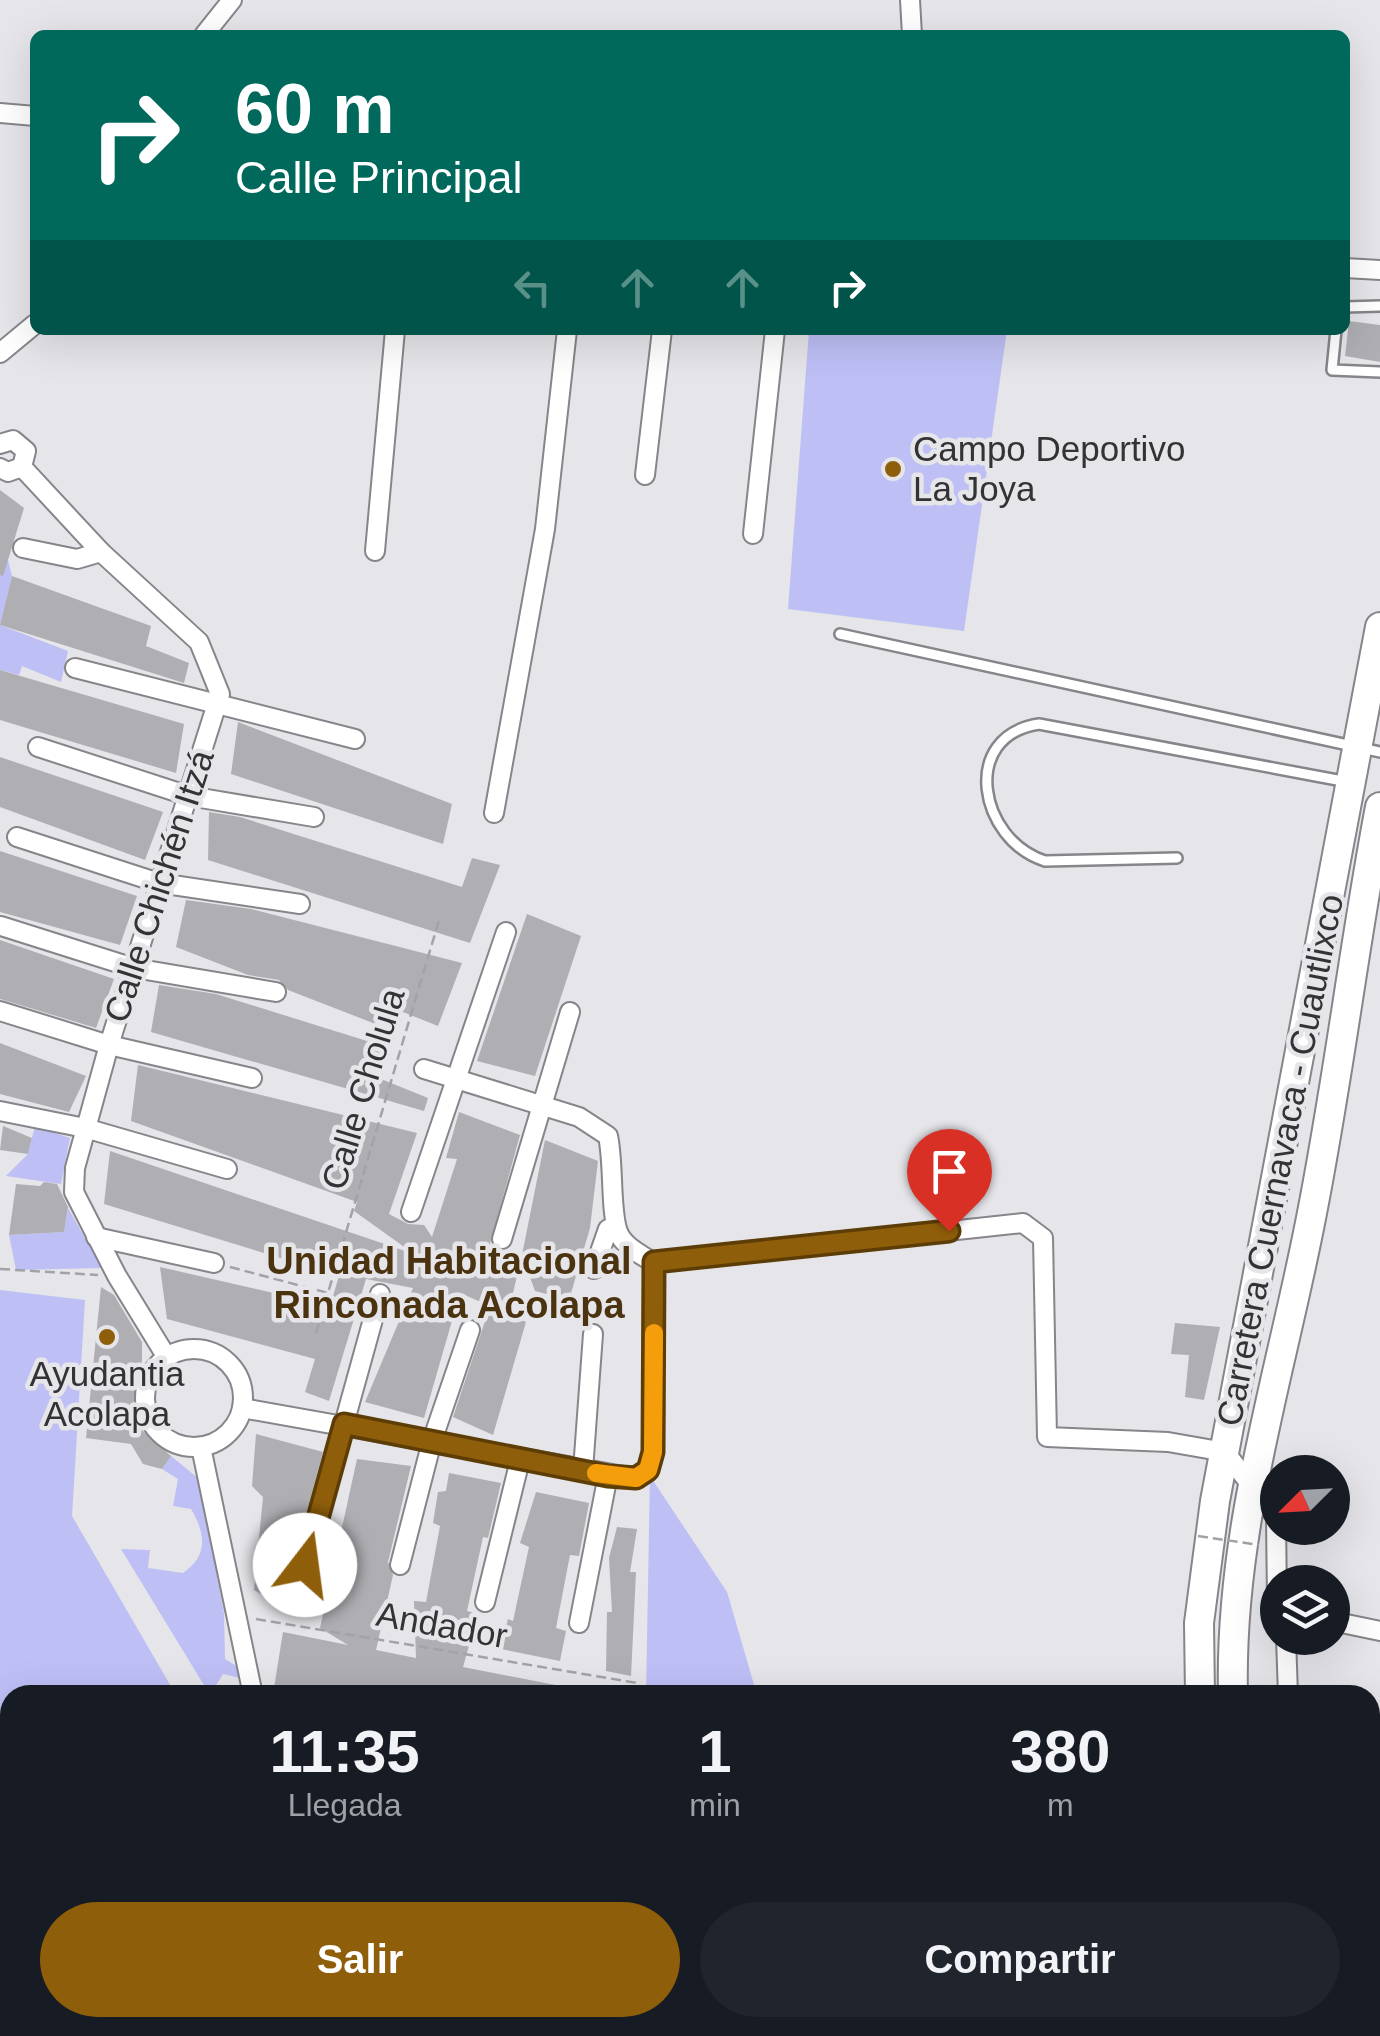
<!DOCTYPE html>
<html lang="es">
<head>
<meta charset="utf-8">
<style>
	body { margin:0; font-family:Helvetica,sans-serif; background:#20242c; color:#f1f3f6; height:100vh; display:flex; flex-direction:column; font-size:38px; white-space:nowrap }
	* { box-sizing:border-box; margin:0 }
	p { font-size:32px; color:#9ea1a6 }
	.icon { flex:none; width:55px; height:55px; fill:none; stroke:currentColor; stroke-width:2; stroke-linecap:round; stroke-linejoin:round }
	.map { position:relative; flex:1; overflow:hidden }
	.sheet { position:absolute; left:0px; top:1685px; width:1380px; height:352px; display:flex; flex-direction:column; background:#171b24; border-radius:30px 30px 0 0; box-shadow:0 10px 40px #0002 }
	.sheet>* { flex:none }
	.hud { position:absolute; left:30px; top:30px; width:1320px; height:305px; border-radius:15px; box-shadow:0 10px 40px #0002; background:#00695c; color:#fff; overflow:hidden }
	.needle { width:65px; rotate:246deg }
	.tools { position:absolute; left:1260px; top:1455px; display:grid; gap:20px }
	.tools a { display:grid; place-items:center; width:90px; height:90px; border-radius:50%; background:#171b24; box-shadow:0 10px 40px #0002; font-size:50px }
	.pin { position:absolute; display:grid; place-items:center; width:85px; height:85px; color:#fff; margin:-102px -42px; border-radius:50% 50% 50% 0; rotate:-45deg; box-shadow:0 0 10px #0007 }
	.pin .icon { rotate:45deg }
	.me { position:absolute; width:110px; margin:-55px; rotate:15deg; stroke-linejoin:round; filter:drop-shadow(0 0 8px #0008) }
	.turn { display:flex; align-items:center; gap:35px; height:210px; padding:0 40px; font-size:45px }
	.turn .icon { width:130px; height:130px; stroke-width:2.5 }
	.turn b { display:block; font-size:70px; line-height:85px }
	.lanes { display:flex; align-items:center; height:95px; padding:0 40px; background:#0003; justify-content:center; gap:50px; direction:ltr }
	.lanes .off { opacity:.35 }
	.eta { display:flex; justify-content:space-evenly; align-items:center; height:170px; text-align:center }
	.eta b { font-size:60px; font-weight:700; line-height:70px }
	.cta { display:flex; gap:20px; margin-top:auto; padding:20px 40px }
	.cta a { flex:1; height:115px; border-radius:60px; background:#8f5e0a; color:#fff; font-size:40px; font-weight:700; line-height:115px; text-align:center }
	.cta a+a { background:#20242c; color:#f1f3f6 }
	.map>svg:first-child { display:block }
	.green { fill:#bebff5 }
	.building { fill:#aeaeb3 }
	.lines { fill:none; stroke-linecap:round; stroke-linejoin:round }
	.service-casing { stroke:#85858a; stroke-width:14 }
	.minor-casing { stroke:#85858a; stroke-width:22 }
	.primary-casing { stroke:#85858a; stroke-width:32 }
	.path { stroke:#a3a3a7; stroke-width:2.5; stroke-dasharray:10 5; stroke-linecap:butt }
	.service { stroke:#fff; stroke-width:9 }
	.minor { stroke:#fff; stroke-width:18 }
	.primary { stroke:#fff; stroke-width:28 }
	.path-bridge { stroke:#a3a3a7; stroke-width:2.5; stroke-dasharray:10 5; stroke-linecap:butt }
	.route-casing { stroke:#5d3d06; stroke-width:25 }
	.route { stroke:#8f5e0a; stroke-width:18 }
	.slow { stroke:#f59e0b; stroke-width:18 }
	.poi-dot { fill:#8f5e0a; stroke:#e5e5ea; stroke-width:4 }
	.labels { text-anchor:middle; stroke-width:9; stroke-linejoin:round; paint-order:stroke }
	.poi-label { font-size:35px; fill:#333335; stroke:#e5e5ea; text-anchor:start }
	.street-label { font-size:35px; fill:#333335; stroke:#e5e5ea }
	.neighbourhood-label { font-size:38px; font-weight:bold; fill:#4b3310; stroke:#e5e5ea }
</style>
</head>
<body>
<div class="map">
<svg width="1380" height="2036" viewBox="0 0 1380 2036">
	<rect width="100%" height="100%" fill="#e5e5ea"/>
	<g class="green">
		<path d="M 809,330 L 1007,330 L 964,631 L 788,609 Z"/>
		<path d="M 0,559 L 8,560 L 12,576 L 0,625 L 68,651 L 61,682 L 22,666 L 19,675 L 0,670 Z"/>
		<path d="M 35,1126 L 70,1138 L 61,1184 L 6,1176 L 28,1154 Z"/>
		<path d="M 68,1208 L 102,1268 L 16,1270 L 9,1235 L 64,1232 Z"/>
		<path d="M 0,1290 L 85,1300 L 72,1516 L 176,1695 L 10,1695 L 10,2028 L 201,2028 L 207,2036 L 0,2036 Z"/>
		<path d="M 171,1456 L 199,1479 L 224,1613 L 225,1659 L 243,1670 L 244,1679 L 223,1674 L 210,1695 L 121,1549 L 150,1550 L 148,1568 L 183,1573 C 208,1556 206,1534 191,1509 L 173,1506 L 178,1479 L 162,1469 Z"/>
		<path d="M 650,1476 L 727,1592 L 757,1695 L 646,1695 Z"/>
		<path d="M 658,2028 L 1095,2028 L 1103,2036 L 658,2036 Z"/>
	</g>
	<g class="building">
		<path d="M 1349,321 L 1380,325 L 1380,362 L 1345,356 Z"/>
		<path d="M 0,490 L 24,508 L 3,576 L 0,575 Z"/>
		<path d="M 12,576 L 151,626 L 146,646 L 189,663 L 184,683 L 0,625 Z"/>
		<path d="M 0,670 L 184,724 L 176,773 L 0,720 Z"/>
		<path d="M 238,722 L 452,804 L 443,844 L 231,774 Z"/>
		<path d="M 0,757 L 163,812 L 145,860 L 0,807 Z"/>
		<path d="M 209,812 L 240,817 L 462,887 L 472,858 L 500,865 L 470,943 L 208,860 Z"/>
		<path d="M 0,851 L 137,896 L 120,945 L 0,912 Z"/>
		<path d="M 186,900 L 251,909 L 462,963 L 438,1026 L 403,1012 L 397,1032 L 393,1030 L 381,1079 L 428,1098 L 424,1111 L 151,1032 L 159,985 L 216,994 L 367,1041 L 373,1023 L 288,990 L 279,980 L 248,975 L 176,947 Z"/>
		<path d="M 527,914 L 581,936 L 535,1076 L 477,1061 Z"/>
		<path d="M 0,940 L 114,979 L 96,1028 L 0,999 Z"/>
		<path d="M 0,1043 L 86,1076 L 69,1112 L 0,1094 Z"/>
		<path d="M 138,1065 L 417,1133 L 389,1214 L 408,1224 L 424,1225 L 432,1237 L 457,1159 L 446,1158 L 459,1112 L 520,1135 L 490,1244 L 498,1251 L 522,1255 L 508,1314 L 526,1322 L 493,1435 L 453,1417 L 490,1306 L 460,1293 L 424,1418 L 365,1402 L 413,1288 L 366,1279 L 329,1401 L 305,1392 L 315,1359 L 167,1319 L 160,1267 L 330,1306 L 339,1276 L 104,1204 L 110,1151 L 414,1254 L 354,1211 L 357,1202 L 131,1121 Z"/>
		<path d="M 3,1126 L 32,1138 L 28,1154 L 0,1150 Z"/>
		<path d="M 545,1140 L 598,1161 L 590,1228 L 569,1300 L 535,1291 L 522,1255 Z"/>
		<path d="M 44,1182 L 57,1184 L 68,1207 L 64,1232 L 9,1235 L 16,1184 L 40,1186 Z"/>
		<path d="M 101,1287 L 114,1295 L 142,1342 L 142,1367 L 131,1413 L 134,1423 L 171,1456 L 162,1469 L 143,1464 L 131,1444 L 86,1438 Z"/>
		<path d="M 1175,1323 L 1220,1327 L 1204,1400 L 1185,1397 L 1189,1355 L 1171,1354 Z"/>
		<path d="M 256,1434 L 323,1452 L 293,1562 L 299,1576 L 294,1613 L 254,1590 L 263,1497 L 252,1486 Z"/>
		<path d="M 357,1459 L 411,1466 L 388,1562 L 393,1575 L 376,1650 L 416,1658 L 414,1601 L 426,1602 L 440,1526 L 433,1523 L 438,1492 L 446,1491 L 449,1473 L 501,1483 L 488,1538 L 483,1537 L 467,1611 L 478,1614 L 463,1667 L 571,1688 L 570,1695 L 273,1694 L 283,1632 L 348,1645 L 320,1628 Z"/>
		<path d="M 536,1492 L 589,1503 L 579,1556 L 570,1555 L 556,1628 L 566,1631 L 560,1661 L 501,1649 L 508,1619 L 513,1621 L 529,1547 L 520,1543 Z"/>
		<path d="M 617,1527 L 637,1529 L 630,1572 L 636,1572 L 631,1676 L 606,1671 L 607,1612 L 612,1612 L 609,1558 Z"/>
	</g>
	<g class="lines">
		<defs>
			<g id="service">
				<path d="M 1345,307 L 1380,306"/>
				<path d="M 1336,330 L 1332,370 L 1380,372"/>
				<path d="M 840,634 L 1380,752"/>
				<path d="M 1177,858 L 1045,861 C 979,840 959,736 1039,724 L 1348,782"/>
			</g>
			<g id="minor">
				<path d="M 910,0 L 912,35"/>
				<path d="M 204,35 L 232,0"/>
				<path d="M 0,113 L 35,116"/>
				<path d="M 1345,268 L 1380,270"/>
				<path d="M 0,353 L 35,324"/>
				<path d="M 0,444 L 13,440 L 26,451 L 22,467"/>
				<path d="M 22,467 L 101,552 L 199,642 L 220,694 L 109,1045 L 75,1168 L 74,1192 L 117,1276 L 166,1356"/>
				<path d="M 0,468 L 8,472 L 22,467"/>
				<path d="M 645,475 L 662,330"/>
				<path d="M 753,534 L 775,330"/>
				<path d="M 23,548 L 77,559 L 101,552"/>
				<path d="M 375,551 L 395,330"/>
				<path d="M 75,668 L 355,739"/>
				<path d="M 38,747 L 189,796 L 314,817"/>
				<path d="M 494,813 L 545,529 L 567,330"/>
				<path d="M 17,837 L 159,883 L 300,904"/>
				<path d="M 1,926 L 134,968 L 276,992"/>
				<path d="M 0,1011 L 109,1045 L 252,1078"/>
				<path d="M 424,1069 L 579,1117 L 608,1136 C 614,1163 610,1211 618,1232 C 623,1246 642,1255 654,1263 L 1023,1223 L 1043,1238 L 1047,1437 L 1168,1442 L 1225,1452 L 1276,1517 L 1277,1602"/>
				<path d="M 0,1111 L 85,1128 L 227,1169"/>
				<path d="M 411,1212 L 506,932"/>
				<path d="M 96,1237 L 214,1263"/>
				<path d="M 502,1239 L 570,1012"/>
				<path d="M 594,1269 L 608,1229 L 618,1232"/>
				<circle cx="194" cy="1398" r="49"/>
				<path d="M 242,1408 L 635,1478 L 648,1470 L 653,1452 L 654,1263"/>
				<path d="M 201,1447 L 253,1695"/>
				<path d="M 583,1470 L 593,1334"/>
				<path d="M 305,1565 L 380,1294"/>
				<path d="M 400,1565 L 432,1441 L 470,1330"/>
				<path d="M 485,1602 L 520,1460"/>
				<path d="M 1332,1621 L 1380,1631"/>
				<path d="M 579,1623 L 608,1475"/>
				<path d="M 1286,1638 L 1288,1695"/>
				<path d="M 1370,1862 L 1380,1856"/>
				<path d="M 1370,1952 L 1380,1973"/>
			</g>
			<g id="primary">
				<path d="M 1200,1695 L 1199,1623 L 1215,1501 L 1380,627"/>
				<path d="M 1233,1695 C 1229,1536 1277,1387 1308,1233 C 1337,1092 1353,949 1380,807"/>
				<path d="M 1323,2028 L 1329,2036"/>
				<path d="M 1351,2028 L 1357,2036"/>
			</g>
		</defs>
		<use href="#service" class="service-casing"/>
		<use href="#minor" class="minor-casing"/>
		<use href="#primary" class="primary-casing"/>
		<g class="path">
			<path d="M 230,1267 L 328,1293"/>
			<path d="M 0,1269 L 98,1275"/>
			<path d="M 316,1333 L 440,917"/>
			<path d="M 256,1619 L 637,1683"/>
		</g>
		<use href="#service" class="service"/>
		<use href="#minor" class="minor"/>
		<use href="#primary" class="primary"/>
		<path class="path-bridge" d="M 1198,1536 L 1259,1545"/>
	</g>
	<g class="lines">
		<defs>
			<path id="route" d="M 305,1565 L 344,1424 L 608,1476 L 636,1478 L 648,1470 L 653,1452 L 654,1262 L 949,1231"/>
		</defs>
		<use href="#route" class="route-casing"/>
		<use href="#route" class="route"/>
		<path class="slow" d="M 596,1473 L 636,1478 L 648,1470 L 653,1452 L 654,1333"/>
	</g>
	<g class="poi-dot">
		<circle cx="893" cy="469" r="10"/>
		<circle cx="107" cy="1337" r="10"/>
	</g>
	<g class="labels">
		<g class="poi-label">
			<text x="913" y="461">Campo Deportivo<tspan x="913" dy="40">La Joya</tspan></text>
			<text x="107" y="1386" text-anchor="middle">Ayudantia<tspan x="107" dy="40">Acolapa</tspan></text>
		</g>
		<g class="street-label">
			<text transform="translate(159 886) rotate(-72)" y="12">Calle Chichén Itzá</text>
			<text transform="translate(363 1089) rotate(-73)" y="12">Calle Cholula</text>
			<text transform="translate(1280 1160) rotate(-79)" y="12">Carretera Cuernavaca - Cuautlixco</text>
			<text transform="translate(442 1625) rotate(10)" y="12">Andador</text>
		</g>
		<g class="neighbourhood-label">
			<text x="449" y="1274">Unidad Habitacional<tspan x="449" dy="44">Rinconada Acolapa</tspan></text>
		</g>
	</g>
</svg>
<div class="tools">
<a><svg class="needle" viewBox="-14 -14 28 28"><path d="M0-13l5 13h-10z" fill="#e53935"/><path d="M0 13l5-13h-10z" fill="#9ea1a6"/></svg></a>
<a><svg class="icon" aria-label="layers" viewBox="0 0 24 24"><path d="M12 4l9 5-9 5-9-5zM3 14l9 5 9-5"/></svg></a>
</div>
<div class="pin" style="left:949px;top:1231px;background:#d93025"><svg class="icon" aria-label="arrive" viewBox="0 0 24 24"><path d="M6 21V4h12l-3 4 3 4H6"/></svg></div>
<svg class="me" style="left:305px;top:1565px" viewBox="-20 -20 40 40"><circle r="19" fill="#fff"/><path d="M0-13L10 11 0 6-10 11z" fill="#8f5e0a"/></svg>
<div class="hud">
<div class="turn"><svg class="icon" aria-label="right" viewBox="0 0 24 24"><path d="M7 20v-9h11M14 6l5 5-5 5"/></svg><div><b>60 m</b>Calle Principal</div></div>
<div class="lanes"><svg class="icon off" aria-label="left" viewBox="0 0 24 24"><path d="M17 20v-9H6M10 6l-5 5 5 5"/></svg><svg class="icon off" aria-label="ahead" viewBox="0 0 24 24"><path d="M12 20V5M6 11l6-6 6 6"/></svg><svg class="icon off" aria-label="ahead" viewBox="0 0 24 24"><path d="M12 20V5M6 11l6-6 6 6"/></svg><svg class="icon" aria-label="right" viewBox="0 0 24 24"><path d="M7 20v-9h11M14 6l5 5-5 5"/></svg></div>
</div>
<section class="sheet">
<div class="eta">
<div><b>11:35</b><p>Llegada</p></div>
<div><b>1</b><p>min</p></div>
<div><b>380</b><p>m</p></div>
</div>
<div class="cta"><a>Salir</a><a>Compartir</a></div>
</section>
</div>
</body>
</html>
